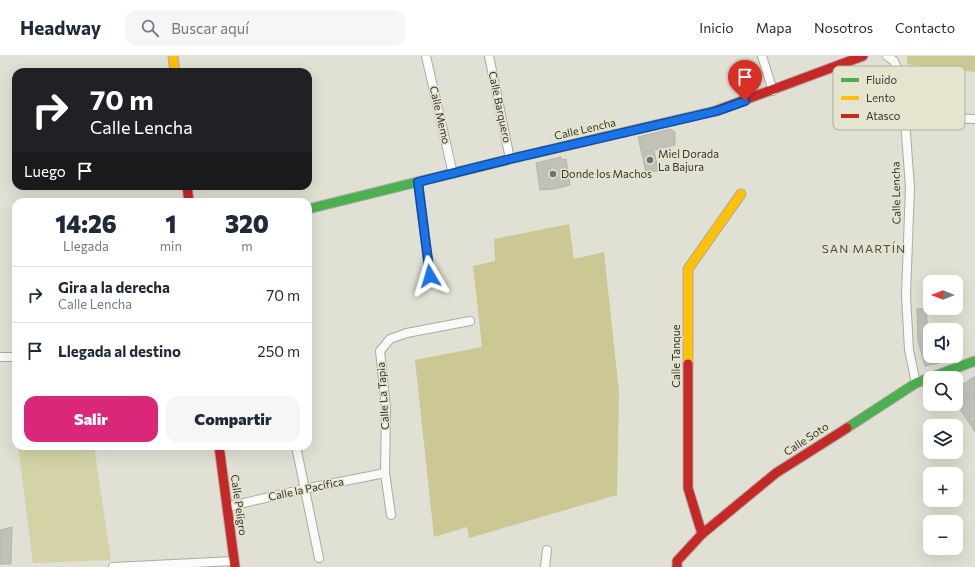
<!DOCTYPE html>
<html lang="es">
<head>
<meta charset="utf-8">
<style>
	body { margin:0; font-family:Commissioner,sans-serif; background:#f6f6f7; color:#1f2937; height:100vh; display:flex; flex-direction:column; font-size:15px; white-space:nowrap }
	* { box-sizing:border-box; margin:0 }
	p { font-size:13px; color:#747a83 }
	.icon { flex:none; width:22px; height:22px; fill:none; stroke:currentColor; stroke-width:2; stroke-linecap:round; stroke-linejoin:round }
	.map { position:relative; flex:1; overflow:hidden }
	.sheet { position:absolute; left:12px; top:142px; width:300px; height:252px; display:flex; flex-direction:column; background:#fff; border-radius:12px; box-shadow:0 4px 16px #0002 }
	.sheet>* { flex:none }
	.hud { position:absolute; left:12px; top:12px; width:300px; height:122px; border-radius:12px; box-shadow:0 4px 16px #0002; background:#202124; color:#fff; overflow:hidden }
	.needle { width:26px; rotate:270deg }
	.buttons { position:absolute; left:923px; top:219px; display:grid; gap:8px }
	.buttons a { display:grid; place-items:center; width:40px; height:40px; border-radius:8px; background:#fff; box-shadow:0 4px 16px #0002; font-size:20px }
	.pin { position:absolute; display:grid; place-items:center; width:34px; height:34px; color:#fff; margin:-41px -17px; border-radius:50% 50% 50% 0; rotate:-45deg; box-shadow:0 0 4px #0007 }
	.pin .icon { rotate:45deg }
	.me { position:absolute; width:44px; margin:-22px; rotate:353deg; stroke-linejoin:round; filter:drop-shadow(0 0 3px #0008) }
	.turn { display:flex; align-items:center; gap:14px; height:84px; padding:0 12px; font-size:18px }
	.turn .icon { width:52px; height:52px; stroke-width:2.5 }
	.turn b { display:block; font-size:28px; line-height:34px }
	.then { display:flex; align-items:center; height:38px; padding:0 12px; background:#0003; gap:8px; font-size:15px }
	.eta { display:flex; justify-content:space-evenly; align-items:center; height:68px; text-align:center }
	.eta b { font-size:24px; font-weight:800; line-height:28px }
	.action { display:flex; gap:8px; margin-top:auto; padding:8px 12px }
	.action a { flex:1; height:46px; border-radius:12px; background:#db2777; color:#fff; font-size:16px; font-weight:800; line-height:46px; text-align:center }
	.action a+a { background:#f6f6f7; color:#1f2937 }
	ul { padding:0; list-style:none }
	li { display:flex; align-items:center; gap:12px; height:56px; padding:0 12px; border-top:1px solid #e0e1e3 }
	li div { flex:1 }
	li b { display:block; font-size:15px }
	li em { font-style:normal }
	header { display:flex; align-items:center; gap:24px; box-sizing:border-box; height:56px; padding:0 20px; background:#fff; border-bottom:1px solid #e0e1e3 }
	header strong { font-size:19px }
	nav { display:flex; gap:22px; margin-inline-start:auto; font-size:14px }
	.search { width:280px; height:36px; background:#f6f6f7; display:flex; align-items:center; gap:10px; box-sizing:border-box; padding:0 14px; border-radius:12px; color:#747a83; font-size:15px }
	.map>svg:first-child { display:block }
	.green { fill:#d4d3a7 }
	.forest { fill:#cbc893 }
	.building { fill:#c1c1b8; stroke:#b5b5ab }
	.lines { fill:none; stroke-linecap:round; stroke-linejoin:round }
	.street-casing { stroke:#ababa1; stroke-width:10 }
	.fast-casing { stroke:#ababa1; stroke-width:11 }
	.slow-casing { stroke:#ababa1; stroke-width:11 }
	.jam-casing { stroke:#ababa1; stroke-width:11 }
	.street { stroke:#fafaf9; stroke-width:8 }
	.fast { stroke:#4caf50; stroke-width:9 }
	.slow { stroke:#ffc107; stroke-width:9 }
	.jam { stroke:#c62828; stroke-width:9 }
	.route-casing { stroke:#114b97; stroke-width:10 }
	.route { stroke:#1a73e8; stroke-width:7 }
	.poi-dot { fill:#717167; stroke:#e5e5cf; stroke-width:1.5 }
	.labels { text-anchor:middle; stroke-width:3; stroke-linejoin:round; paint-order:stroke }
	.street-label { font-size:11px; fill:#35352c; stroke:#e5e5cf }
	.poi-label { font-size:11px; fill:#35352c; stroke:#e5e5cf; text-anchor:start }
	.neighbourhood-label { font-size:12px; letter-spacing:1px; fill:#4e4e3b; stroke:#e5e5cf }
	.key { fill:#e5e5cf; stroke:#b0b09e; stroke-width:1 }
	.key-label { font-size:11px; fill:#35352c }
</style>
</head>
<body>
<header>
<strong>Headway</strong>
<div class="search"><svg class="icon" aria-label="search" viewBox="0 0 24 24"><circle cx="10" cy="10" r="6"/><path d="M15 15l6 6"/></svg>Buscar aquí</div>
<nav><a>Inicio</a><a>Mapa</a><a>Nosotros</a><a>Contacto</a></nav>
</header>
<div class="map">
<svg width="975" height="511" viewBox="0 0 975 511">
	<rect width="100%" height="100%" fill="#e0e0d4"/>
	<path class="green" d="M 18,390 L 94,390 L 111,504 L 33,507 Z"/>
	<g class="forest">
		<path d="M 907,0 L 975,0 L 975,16 L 907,8 Z"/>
		<path d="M 569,168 L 574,203 L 604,196 L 619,336 L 617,439 L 469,482 L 467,471 L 434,481 L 415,304 L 482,291 L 473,210 L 495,205 L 494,183 Z"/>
	</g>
	<g class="building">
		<path d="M 671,73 L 675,76 L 675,89 L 654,94 L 658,115 L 646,116 L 638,81 Z"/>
		<path d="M 561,101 L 562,104 L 566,103 L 570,129 L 554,133 L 540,134 L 536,107 Z"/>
		<path d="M 926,252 L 928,276 L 930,276 L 930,300 L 957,300 L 957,303 L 925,310 L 918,285 L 917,253 Z"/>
		<path d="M 958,319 L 964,328 L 975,320 L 975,376 L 956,347 L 956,320 Z"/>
		<path d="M 12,471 L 11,508 L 0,508 L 0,474 Z"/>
	</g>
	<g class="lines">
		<defs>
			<g id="street">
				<path d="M 426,0 L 453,118"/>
				<path d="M 489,0 L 510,103"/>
				<path d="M 762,0 L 773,35"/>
				<path d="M 887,0 L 894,5 L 899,17 L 905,65 L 910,131 L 906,239 L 909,294 L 916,327"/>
				<path d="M 903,48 L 936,52 L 946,62"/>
				<path d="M 905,65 L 931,65 L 946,62 L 975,63"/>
				<path d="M 418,126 L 430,220"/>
				<path d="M 0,301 L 16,301"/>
				<path d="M 296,390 L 319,502"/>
				<path d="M 227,451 L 304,433 L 385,417"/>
				<path d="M 391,459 L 385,417 L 386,352 L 380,295 L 390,283 L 407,277 L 470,265"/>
				<path d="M 113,511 L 234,505"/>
				<path d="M 545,511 L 547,494"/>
			</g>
			<g id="fast">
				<path d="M 308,153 L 510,103 L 715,55"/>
				<path d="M 847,372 L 916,327 L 975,305"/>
			</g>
			<g id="slow">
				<path d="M 173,0 L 175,16"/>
				<path d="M 688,308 L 688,213 L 741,138"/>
			</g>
			<g id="jam">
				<path d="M 715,55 L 863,0"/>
				<path d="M 187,130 L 189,146"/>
				<path d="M 688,308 L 688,432 L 702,478"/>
				<path d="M 219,390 L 235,511"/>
				<path d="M 677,511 L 677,505 L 702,478 L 776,417 L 847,372"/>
			</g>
		</defs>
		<use href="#street" class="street-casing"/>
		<use href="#fast" class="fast-casing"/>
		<use href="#slow" class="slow-casing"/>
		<use href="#jam" class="jam-casing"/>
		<use href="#street" class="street"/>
		<use href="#fast" class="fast"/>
		<use href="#slow" class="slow"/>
		<use href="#jam" class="jam"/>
	</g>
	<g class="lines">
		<defs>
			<path id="route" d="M 430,220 L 418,126 L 510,103 L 717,55 L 745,45"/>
		</defs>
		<use href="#route" class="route-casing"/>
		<use href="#route" class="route"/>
	</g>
	<g class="poi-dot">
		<circle cx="650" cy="104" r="4"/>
		<circle cx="553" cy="118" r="4"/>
	</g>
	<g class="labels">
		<g class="street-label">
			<text transform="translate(500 51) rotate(78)" y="4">Calle Barquero</text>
			<text transform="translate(440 59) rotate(77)" y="4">Calle Memo</text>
			<text transform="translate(585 73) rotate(-13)" y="4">Calle Lencha</text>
			<text transform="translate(896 137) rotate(-91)" y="4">Calle Lencha</text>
			<text transform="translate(676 300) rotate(-90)" y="4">Calle Tanque</text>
			<text transform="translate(383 340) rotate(-94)" y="4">Calle La Tapia</text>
			<text transform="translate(806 383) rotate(-33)" y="4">Calle Soto</text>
			<text transform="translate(306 433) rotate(-12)" y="4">Calle la Pacífica</text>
			<text transform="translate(239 449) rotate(82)" y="4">Calle Peligro</text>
		</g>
		<g class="poi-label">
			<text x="658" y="102">Miel Dorada<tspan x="658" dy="13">La Bajura</tspan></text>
			<text x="561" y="122">Donde los Machos</text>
		</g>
		<g class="neighbourhood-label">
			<text x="864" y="197">SAN MARTÍN</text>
		</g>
	</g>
	<rect x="833" y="10" width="132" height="64" rx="6" class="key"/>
	<rect x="841" y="22" width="18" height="4" fill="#4caf50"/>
	<rect x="841" y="40" width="18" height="4" fill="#ffc107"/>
	<rect x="841" y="58" width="18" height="4" fill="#c62828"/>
	<g class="key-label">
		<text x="866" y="28">Fluido</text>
		<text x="866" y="46">Lento</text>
		<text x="866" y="64">Atasco</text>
	</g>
</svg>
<div class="buttons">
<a><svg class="needle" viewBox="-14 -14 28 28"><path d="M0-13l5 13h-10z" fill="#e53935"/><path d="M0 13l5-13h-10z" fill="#747a83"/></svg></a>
<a><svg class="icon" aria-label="sound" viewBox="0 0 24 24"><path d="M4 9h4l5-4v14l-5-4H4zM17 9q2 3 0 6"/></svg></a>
<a><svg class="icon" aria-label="search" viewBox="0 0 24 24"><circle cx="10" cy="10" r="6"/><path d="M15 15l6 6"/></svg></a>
<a><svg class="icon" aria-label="layers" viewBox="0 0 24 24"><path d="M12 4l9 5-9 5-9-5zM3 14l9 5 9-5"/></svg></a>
<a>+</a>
<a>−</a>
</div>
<div class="pin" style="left:745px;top:45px;background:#d93025"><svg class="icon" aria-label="arrive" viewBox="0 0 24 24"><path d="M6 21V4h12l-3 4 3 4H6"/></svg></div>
<svg class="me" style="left:430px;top:220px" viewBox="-20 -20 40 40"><path d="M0-17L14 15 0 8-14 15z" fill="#1a73e8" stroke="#fff" stroke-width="4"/></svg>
<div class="hud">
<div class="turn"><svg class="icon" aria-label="right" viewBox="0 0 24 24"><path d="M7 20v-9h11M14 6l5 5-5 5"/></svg><div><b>70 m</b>Calle Lencha</div></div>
<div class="then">Luego<svg class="icon" aria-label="arrive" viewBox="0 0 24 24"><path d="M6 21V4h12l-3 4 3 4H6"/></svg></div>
</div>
<section class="sheet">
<div class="eta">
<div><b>14:26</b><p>Llegada</p></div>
<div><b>1</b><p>min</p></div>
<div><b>320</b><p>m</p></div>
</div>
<ul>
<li><svg class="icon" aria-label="right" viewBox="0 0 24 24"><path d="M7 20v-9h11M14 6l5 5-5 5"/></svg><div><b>Gira a la derecha</b><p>Calle Lencha</p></div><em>70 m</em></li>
<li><svg class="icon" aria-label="arrive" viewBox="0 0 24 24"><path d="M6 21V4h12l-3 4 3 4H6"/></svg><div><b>Llegada al destino</b></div><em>250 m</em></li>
</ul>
<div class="action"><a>Salir</a><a>Compartir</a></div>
</section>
</div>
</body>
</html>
